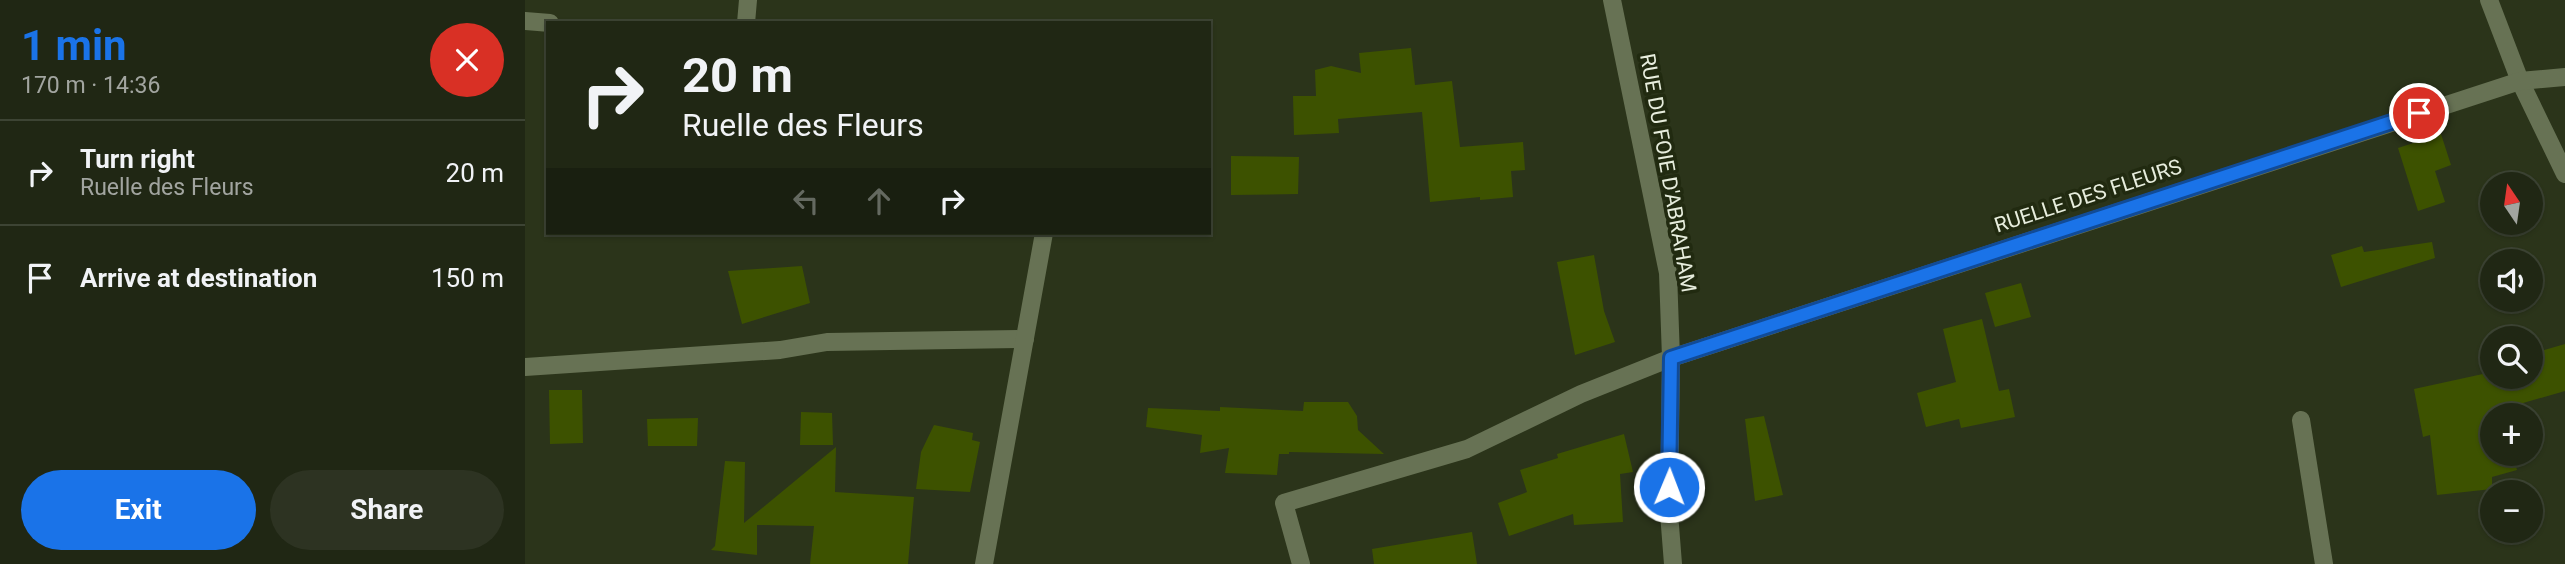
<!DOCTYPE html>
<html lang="en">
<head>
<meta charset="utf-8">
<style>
	body { margin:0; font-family:Roboto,sans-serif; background:#2d3322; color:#f1f3f6; height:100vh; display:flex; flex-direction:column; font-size:26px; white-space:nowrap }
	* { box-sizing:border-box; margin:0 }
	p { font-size:23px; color:#a2a5a0 }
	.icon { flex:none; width:38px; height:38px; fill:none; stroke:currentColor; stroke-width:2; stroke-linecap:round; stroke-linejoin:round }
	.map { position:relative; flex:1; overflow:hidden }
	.drawer { display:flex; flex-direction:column; background:#202714; width:525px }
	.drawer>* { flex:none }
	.hud { position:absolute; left:21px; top:21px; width:665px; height:214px; border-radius:0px; box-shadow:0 2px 5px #0004,0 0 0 2px #3d4434; background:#202714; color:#f1f3f6; overflow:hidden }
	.needle { width:46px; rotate:347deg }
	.buttons { position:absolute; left:1955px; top:172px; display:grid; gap:14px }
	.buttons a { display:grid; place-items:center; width:63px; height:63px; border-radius:50%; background:#202714; box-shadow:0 2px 5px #0004,0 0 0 2px #3d4434; font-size:35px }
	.pin { position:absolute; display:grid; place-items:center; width:60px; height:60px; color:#fff; margin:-30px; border:4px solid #fff; border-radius:50%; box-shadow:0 2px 7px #0007 }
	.me { position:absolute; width:77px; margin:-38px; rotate:1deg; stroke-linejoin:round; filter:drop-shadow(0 0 5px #0008) }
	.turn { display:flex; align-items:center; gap:24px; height:147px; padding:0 21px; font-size:32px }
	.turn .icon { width:91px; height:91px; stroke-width:2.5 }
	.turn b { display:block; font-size:49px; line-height:60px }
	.lanes { display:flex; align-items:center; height:66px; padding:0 21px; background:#0003; justify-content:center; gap:35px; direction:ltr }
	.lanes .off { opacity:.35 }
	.round { display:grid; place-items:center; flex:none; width:74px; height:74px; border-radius:37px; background:#2d3322 }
	.head { display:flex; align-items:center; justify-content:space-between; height:119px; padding:0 21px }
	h1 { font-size:42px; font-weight:700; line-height:52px; color:#1a73e8 }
	.button { display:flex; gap:14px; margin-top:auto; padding:14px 21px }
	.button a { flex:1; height:80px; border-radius:42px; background:#1a73e8; color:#fff; font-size:28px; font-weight:700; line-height:80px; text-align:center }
	.button a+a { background:#2d3322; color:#f1f3f6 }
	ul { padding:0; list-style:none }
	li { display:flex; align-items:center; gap:21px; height:105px; padding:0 21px; border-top:2px solid #3d4434 }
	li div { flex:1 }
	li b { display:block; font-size:26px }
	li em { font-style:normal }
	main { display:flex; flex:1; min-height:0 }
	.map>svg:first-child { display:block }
	.building { fill:#3d5200 }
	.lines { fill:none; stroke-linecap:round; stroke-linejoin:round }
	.minor { stroke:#677254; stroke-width:18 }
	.route-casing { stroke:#114b97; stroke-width:18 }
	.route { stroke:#1a73e8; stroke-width:12 }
	.labels { text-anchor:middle; stroke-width:7; stroke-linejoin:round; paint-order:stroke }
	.street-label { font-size:21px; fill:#e7eddd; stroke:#212a10 }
</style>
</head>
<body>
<main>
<section class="drawer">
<div class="head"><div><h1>1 min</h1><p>170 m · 14:36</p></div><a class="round" style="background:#d93025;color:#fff"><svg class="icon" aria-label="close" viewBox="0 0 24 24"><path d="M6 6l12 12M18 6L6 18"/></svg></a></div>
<ul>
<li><svg class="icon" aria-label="right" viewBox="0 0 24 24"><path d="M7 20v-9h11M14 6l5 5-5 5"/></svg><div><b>Turn right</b><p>Ruelle des Fleurs</p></div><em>20 m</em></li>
<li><svg class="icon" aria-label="arrive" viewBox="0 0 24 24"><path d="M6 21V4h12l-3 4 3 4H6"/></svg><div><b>Arrive at destination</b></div><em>150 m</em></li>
</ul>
<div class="button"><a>Exit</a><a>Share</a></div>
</section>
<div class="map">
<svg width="2040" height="564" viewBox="0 0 2040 564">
	<rect width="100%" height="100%" fill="#2b341a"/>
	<g class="building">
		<path d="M 886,48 L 890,85 L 927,81 L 935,147 L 998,142 L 1000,170 L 986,171 L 988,197 L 955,200 L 955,197 L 905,202 L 897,112 L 813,119 L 814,133 L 769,135 L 768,96 L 791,96 L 790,70 L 806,66 L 836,73 L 834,53 Z"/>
		<path d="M 1916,134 L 1926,165 L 1910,171 L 1920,202 L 1893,211 L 1873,148 Z"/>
		<path d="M 706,156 L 774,157 L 773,194 L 706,195 Z"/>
		<path d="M 1907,242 L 1910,258 L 1816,287 L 1806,255 L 1837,246 L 1839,252 Z"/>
		<path d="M 1069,255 L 1079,311 L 1090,342 L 1050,355 L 1032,262 Z"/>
		<path d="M 277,266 L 285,303 L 217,324 L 203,271 Z"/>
		<path d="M 1496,283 L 1506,317 L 1470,327 L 1460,293 Z"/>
		<path d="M 1457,319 L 1474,391 L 1484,389 L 1490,417 L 1436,428 L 1434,419 L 1401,427 L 1392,393 L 1431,382 L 1418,329 Z"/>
		<path d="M 2040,344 L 2040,391 L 1974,410 L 1976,415 L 1967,415 L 1967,453 L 1987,453 L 1992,470 L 1967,477 L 1967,489 L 1912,495 L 1905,435 L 1898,437 L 1889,389 L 1967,372 L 1967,376 L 2006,376 L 2006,354 Z"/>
		<path d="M 24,390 L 57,390 L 58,443 L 25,444 Z"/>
		<path d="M 779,402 L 823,402 L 832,416 L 833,430 L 859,454 L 764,452 L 764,454 L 754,454 L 752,475 L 700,473 L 704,448 L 675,453 L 677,435 L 621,427 L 623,408 L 695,411 L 695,407 L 778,411 Z"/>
		<path d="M 276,412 L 307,413 L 308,445 L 275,445 Z"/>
		<path d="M 1239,416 L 1258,495 L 1230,501 L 1220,419 Z"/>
		<path d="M 173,418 L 172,446 L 123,446 L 122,419 Z"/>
		<path d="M 409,425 L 448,433 L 447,440 L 455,442 L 445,492 L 391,489 L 396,452 Z"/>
		<path d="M 1099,434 L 1108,472 L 1095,474 L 1098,522 L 1049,525 L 1048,514 L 984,536 L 973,503 L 1002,492 L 995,470 L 1033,458 L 1032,454 Z"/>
		<path d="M 311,447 L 310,492 L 389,497 L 383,564 L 285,564 L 289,526 L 232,525 L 232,555 L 186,550 L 190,546 L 200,461 L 220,462 L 219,523 Z"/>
		<path d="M 947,532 L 952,564 L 849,564 L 847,549 Z"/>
	</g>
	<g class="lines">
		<g class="minor">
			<path d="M 1087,0 L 1143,273 L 1146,358 L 1144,513 L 1148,564"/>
			<path d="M 1964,0 L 1995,81 L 2040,174"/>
			<path d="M 0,21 L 25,23"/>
			<path d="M 221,23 L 223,0"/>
			<path d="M 0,367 L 255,350 L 302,342 L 500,339"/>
			<path d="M 1776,420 L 1799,564"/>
			<path d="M 459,564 L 519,233"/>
			<path d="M 776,564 L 759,503 L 942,449 L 1056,394 L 1146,358 L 1995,81 L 2040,77"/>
		</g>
	</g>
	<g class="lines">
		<defs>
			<path id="route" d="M 1144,487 L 1146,358 L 1894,113"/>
		</defs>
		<use href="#route" class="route-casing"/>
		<use href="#route" class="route"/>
	</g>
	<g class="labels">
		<g class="street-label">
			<text transform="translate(1143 173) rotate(80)" y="7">RUE DU FOIE D'ABRAHAM</text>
			<text transform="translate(1563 196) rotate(-18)" y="7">RUELLE DES FLEURS</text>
		</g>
	</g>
</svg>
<div class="buttons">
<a><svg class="needle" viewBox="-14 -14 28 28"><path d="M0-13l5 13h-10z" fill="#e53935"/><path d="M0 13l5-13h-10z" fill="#a2a5a0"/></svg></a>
<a><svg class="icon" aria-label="sound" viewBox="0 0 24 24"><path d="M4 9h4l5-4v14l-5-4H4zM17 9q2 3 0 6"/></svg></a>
<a><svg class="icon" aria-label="search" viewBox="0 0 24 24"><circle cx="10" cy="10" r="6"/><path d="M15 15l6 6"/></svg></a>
<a>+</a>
<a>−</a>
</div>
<div class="pin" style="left:1894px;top:113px;background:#d93025"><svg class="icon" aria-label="arrive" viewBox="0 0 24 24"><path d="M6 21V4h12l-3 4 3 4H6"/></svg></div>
<svg class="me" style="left:1144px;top:487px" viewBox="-20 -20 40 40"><circle r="17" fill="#1a73e8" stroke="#fff" stroke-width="3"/><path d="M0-11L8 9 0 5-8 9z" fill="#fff"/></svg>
<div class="hud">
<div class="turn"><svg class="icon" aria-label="right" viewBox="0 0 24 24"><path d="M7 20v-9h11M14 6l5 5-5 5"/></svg><div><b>20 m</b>Ruelle des Fleurs</div></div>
<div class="lanes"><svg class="icon off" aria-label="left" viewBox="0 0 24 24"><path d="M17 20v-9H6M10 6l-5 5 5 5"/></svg><svg class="icon off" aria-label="ahead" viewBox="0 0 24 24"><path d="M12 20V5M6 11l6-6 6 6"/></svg><svg class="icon" aria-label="right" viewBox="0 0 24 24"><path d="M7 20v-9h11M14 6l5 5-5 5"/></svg></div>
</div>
</div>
</main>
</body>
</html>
